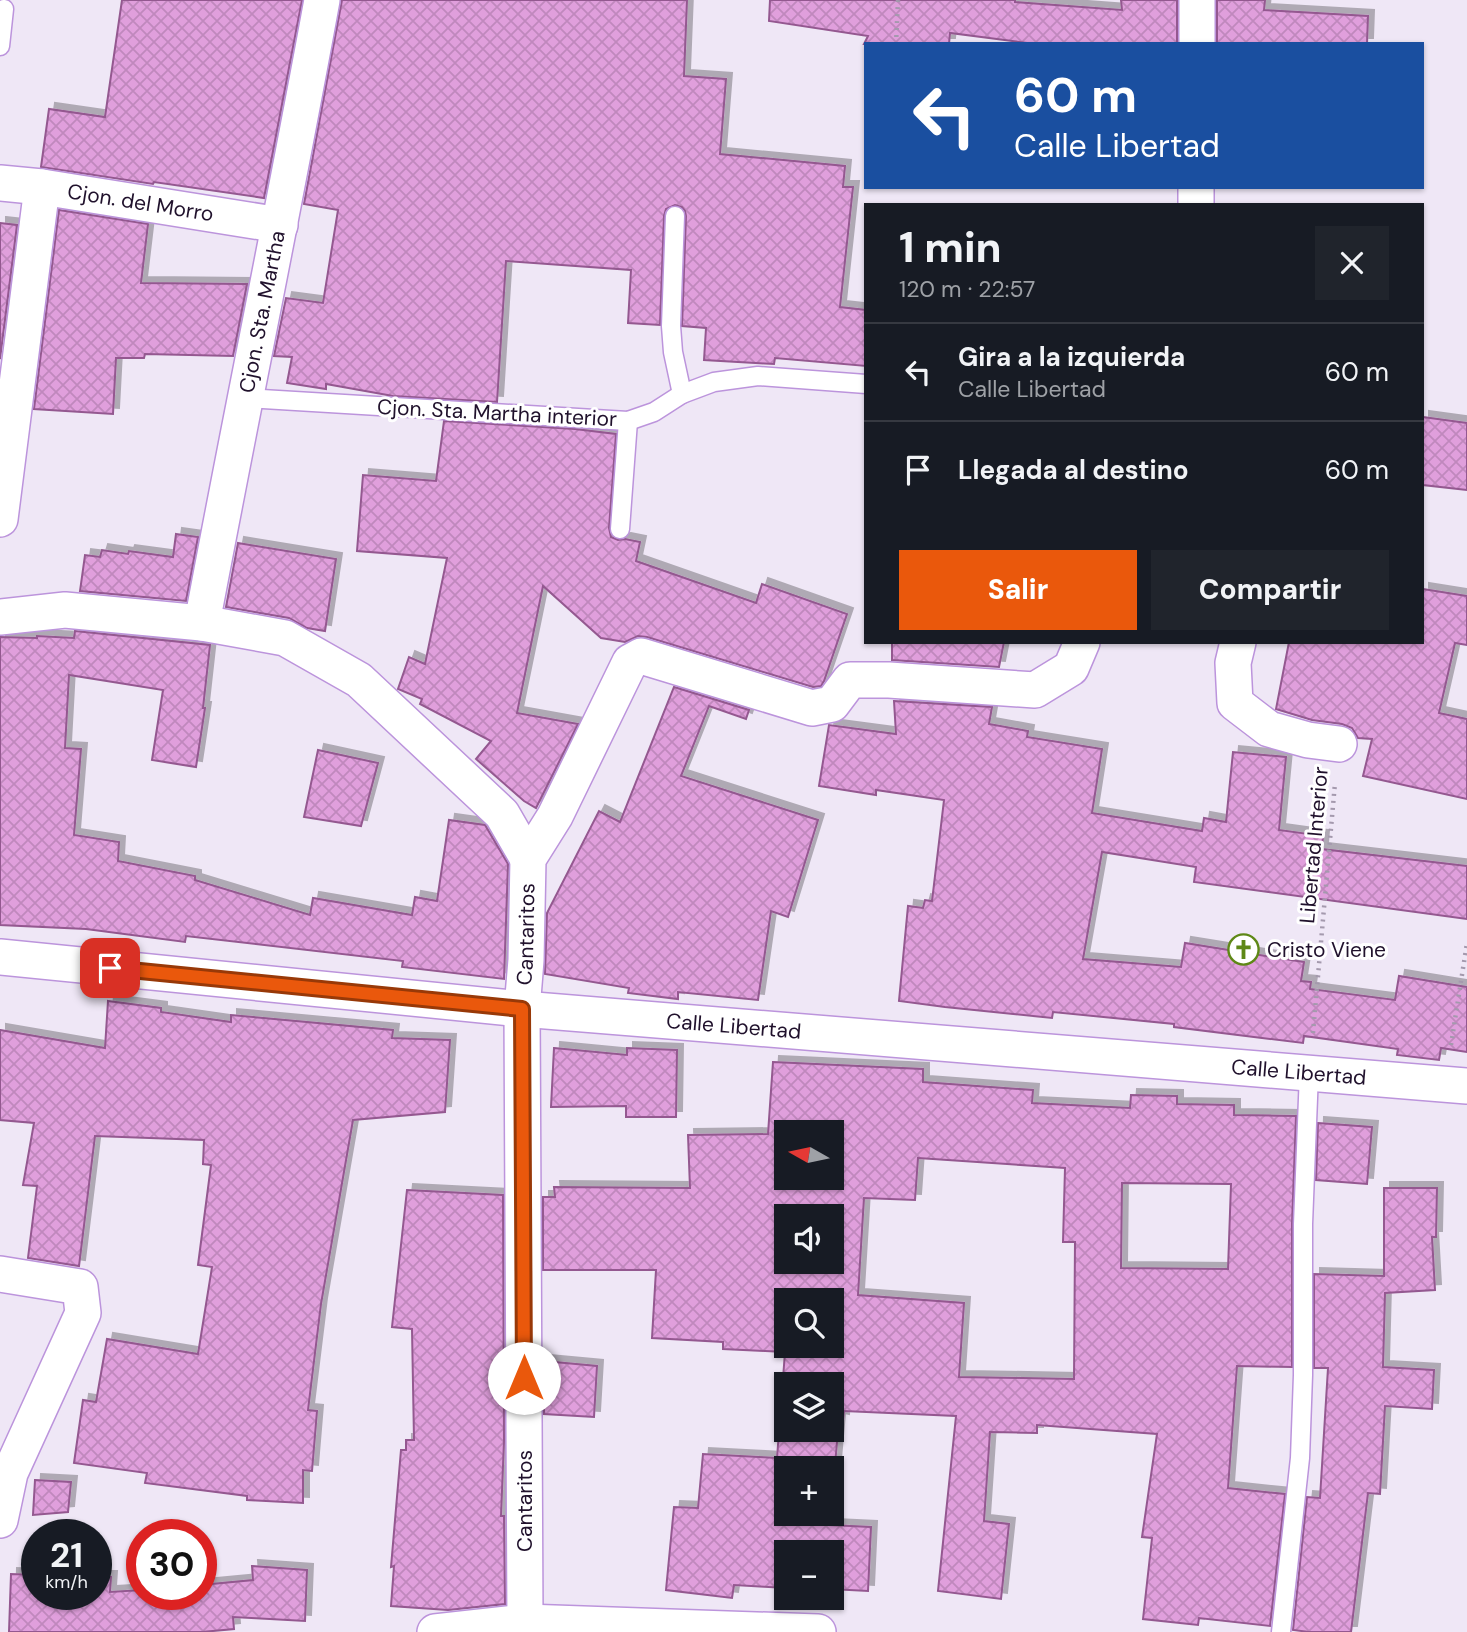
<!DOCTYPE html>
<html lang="es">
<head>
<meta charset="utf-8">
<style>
	body { margin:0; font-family:"DM Sans",sans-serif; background:#20242c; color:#f1f3f6; height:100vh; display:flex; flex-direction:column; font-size:26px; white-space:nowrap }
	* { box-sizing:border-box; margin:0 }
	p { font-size:23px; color:#9ea1a6 }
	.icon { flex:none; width:38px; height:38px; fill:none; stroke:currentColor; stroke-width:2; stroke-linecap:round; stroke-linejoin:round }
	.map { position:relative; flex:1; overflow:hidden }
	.drawer { position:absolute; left:864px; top:203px; width:560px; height:441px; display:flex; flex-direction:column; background:#171b24; border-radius:0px; box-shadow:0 2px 5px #0004 }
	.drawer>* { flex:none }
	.hud { position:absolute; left:864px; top:42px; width:560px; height:147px; border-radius:0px; box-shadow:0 2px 5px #0004; background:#1a4fa0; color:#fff; overflow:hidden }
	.needle { width:46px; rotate:279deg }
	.controls { position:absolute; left:774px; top:1120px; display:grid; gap:14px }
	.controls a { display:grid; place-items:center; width:70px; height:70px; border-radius:0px; background:#171b24; box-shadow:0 2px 5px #0004; font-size:35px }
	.speed { position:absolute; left:21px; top:1519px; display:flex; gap:14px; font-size:35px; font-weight:700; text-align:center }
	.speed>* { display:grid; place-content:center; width:91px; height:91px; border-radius:50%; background:#171b24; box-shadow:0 2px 5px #0004; line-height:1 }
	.speed small { font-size:18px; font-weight:400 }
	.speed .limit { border:10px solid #d22; background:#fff; color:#111 }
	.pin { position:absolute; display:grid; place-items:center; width:60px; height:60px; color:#fff; margin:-30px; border-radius:14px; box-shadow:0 4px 10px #0006 }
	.me { position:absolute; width:77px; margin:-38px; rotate:0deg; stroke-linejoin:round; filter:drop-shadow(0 0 5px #0008) }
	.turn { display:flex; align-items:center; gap:24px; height:147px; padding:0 35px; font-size:32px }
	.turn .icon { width:91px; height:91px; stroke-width:2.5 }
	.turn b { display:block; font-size:49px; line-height:60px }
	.round { display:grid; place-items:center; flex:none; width:74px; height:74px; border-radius:0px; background:#20242c }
	.head { display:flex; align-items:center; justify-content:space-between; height:119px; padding:0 35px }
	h1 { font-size:42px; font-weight:800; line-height:52px }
	.cta { display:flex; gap:14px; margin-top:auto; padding:14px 35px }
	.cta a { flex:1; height:80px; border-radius:0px; background:#ea580c; color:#fff; font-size:28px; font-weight:800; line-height:80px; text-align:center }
	.cta a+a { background:#20242c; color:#f1f3f6 }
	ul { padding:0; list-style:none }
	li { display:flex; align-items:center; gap:21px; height:98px; padding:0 35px; border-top:2px solid #363941 }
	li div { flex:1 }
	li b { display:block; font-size:26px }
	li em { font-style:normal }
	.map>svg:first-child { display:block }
	.building { fill:url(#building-cross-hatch); stroke:#945890; stroke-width:2; fill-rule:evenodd; filter:url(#shadow) }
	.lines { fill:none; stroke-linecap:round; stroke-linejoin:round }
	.lane-casing { stroke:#bc94dc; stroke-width:21 }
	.street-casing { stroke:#bc94dc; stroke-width:38 }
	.path { stroke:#a499ad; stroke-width:4.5; stroke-dasharray:2 5; stroke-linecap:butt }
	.lane { stroke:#fff; stroke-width:18 }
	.street { stroke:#fff; stroke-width:35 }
	.route-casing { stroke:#983908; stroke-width:18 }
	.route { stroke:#ea580c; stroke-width:12 }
	.labels { text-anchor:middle; stroke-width:6; stroke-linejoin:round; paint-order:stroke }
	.street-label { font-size:21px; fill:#20112c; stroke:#fff }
	.poi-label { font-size:21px; fill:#20112c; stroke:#fff; text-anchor:start }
</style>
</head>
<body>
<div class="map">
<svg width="1467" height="1632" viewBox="0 0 1467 1632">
	<defs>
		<pattern id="building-cross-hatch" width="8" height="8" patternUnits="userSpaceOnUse" patternTransform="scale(1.75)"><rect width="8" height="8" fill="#e09fdc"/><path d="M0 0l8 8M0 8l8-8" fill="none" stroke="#c088bd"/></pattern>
		<filter id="shadow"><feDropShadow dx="6" dy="-6" stdDeviation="0" flood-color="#0004"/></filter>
	</defs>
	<rect width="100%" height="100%" fill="#efe7f6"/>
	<g class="building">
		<path d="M 122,0 L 302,0 L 264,198 L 154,182 L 153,184 L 41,167 L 49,109 L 105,117 Z"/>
		<path d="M 342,0 L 687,0 L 684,76 L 726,79 L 720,154 L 845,166 L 843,187 L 853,187 L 840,307 L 866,310 L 866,366 L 775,358 L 774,364 L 704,360 L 706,328 L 682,326 L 686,216 L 685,211 L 682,207 L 675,205 L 666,209 L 664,216 L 660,325 L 628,323 L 631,270 L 506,261 L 497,402 L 393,396 L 326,384 L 326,389 L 287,383 L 292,357 L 274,356 L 286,298 L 323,303 L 338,210 L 304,204 Z"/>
		<path d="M 770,0 L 1015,0 L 1015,2 L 1122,10 L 1121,0 L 1177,0 L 1177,44 L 1035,44 L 950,33 L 949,44 L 864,44 L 868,36 L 769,21 Z"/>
		<path d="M 1217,0 L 1265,0 L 1264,10 L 1368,16 L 1367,44 L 1217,44 Z"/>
		<path d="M 59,210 L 148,224 L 141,283 L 247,284 L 233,356 L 145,354 L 144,358 L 116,358 L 113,414 L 34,409 Z"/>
		<path d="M 0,223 L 17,225 L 0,359 Z"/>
		<path d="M 1423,417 L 1467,423 L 1467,490 L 1423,485 Z"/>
		<path d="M 444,421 L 575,429 L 616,434 L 609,528 L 611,537 L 618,540 L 625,539 L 640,542 L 636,561 L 756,603 L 762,584 L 847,614 L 824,681 L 821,686 L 813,687 L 647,637 L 638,636 L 625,642 L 601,638 L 543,586 L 517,713 L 578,724 L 536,808 L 524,801 L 476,759 L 491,741 L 420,704 L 422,699 L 398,689 L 409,657 L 425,664 L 447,558 L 357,551 L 363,475 L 436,481 Z"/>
		<path d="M 176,534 L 198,537 L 186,601 L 80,591 L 85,555 L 100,557 L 102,550 L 128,554 L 129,551 L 173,557 Z"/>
		<path d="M 238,543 L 336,559 L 325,631 L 307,628 L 289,618 L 226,607 Z"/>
		<path d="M 1423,589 L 1467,596 L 1467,645 L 1455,643 L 1439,713 L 1467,719 L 1467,799 L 1363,776 L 1372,739 L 1358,738 L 1352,728 L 1342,724 L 1312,720 L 1276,709 L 1289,642 L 1423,642 Z"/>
		<path d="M 75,631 L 210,645 L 203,708 L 205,708 L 196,767 L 152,760 L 163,690 L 69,675 L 65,748 L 81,749 L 74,835 L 119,842 L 118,861 L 195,876 L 195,880 L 310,915 L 313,898 L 412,915 L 415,897 L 437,901 L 449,820 L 485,825 L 508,864 L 504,979 L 402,967 L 403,961 L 186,936 L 185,942 L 86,929 L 0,925 L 0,637 L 37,638 L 37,636 L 74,638 Z"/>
		<path d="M 892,642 L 1004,642 L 999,667 L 892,660 Z"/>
		<path d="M 674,687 L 749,710 L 746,719 L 709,706 L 681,776 L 818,820 L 788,917 L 771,911 L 758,1000 L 678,992 L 678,999 L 628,993 L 629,988 L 545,974 L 547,913 L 599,811 L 620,822 Z"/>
		<path d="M 894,701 L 992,707 L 989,724 L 1028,731 L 1027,737 L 1102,749 L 1092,813 L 1202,831 L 1204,818 L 1226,822 L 1233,752 L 1286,757 L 1279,830 L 1323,836 L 1322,849 L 1467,866 L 1467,919 L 1194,882 L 1196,867 L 1102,852 L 1083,959 L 1181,967 L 1185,943 L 1304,962 L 1301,981 L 1311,982 L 1310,989 L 1395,1000 L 1399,976 L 1467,987 L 1467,1052 L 1441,1048 L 1439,1060 L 1397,1055 L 1398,1049 L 1304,1036 L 1303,1043 L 1174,1027 L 1174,1024 L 1053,1012 L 1052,1018 L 945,1007 L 899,1001 L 908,906 L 923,908 L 925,900 L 932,901 L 944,800 L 876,790 L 876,795 L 819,786 L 829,725 L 896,734 Z"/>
		<path d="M 318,750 L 378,763 L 361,826 L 304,817 Z"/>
		<path d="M 108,1001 L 161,1008 L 161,1012 L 231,1022 L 231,1015 L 393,1030 L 392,1038 L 450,1040 L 445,1112 L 353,1120 L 321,1304 L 308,1410 L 317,1411 L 312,1471 L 303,1470 L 303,1503 L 247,1500 L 247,1496 L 145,1483 L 147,1473 L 74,1463 L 83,1400 L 96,1402 L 107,1339 L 198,1354 L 212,1267 L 198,1265 L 211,1165 L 203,1164 L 204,1140 L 95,1136 L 79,1266 L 28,1258 L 37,1186 L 23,1185 L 34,1123 L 0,1120 L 0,1030 L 105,1048 Z"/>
		<path d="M 554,1048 L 627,1055 L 627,1048 L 677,1050 L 676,1117 L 626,1117 L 626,1106 L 551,1107 Z"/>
		<path d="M 773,1062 L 923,1069 L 923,1082 L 1033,1090 L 1032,1103 L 1130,1108 L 1131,1095 L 1177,1096 L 1177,1104 L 1234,1105 L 1234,1115 L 1296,1116 L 1292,1224 L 1292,1367 L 1237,1366 L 1228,1488 L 1285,1494 L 1270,1626 L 1199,1618 L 1198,1625 L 1143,1619 L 1152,1538 L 1142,1537 L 1157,1434 L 1037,1425 L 1037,1433 L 990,1432 L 984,1521 L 1009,1524 L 1001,1599 L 938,1591 L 956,1416 L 844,1411 L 843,1420 L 839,1419 L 831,1511 L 831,1468 L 786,1468 L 786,1514 L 831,1514 L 830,1525 L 871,1527 L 868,1591 L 831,1589 L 831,1552 L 786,1552 L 786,1588 L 734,1585 L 732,1598 L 666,1590 L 674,1507 L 698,1508 L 703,1454 L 777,1458 L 785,1352 L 723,1349 L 723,1342 L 652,1338 L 656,1270 L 543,1270 L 543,1197 L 555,1197 L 554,1187 L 690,1188 L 688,1135 L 768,1134 ZM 786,1132 L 831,1132 L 831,1178 L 786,1178 ZM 918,1158 L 1065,1168 L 1063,1242 L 1075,1242 L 1074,1379 L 959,1377 L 964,1303 L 858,1295 L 864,1198 L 915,1200 ZM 1122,1183 L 1231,1184 L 1228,1269 L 1121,1268 ZM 786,1216 L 831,1216 L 831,1262 L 786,1262 ZM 786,1300 L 831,1300 L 831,1346 L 786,1346 ZM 786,1384 L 831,1384 L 831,1430 L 786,1430 Z"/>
		<path d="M 1318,1123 L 1372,1127 L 1367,1184 L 1316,1180 Z"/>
		<path d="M 1384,1188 L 1437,1188 L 1436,1237 L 1432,1237 L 1435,1290 L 1385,1293 L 1383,1367 L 1434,1370 L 1432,1409 L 1385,1406 L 1380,1494 L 1368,1493 L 1351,1632 L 1309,1632 L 1293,1630 L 1307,1497 L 1320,1498 L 1328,1368 L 1314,1368 L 1314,1274 L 1384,1276 Z"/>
		<path d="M 407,1190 L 503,1195 L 504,1441 L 501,1516 L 504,1516 L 505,1604 L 448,1610 L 391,1606 L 394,1566 L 391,1567 L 401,1450 L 406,1450 L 406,1440 L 414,1440 L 412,1329 L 392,1327 Z"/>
		<path d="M 544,1361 L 597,1366 L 594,1417 L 544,1414 Z"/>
		<path d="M 35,1480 L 71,1482 L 68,1512 L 33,1515 Z"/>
		<path d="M 252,1566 L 307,1570 L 305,1621 L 233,1617 L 234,1629 L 202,1632 L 9,1632 L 11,1574 L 37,1575 L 37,1594 L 96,1594 L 96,1577 L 111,1577 L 110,1592 L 142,1590 L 142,1594 L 201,1594 L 201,1585 L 253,1580 Z"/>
	</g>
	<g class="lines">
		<defs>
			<g id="lane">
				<path d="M 0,46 L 4,9"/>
				<path d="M 675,216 L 671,326 L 673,352 L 682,394"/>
				<path d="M 244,398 L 628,421 L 654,412 L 682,394 L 714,382 L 758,376 L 866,384"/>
				<path d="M 620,529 L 628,421"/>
				<path d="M 1281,1632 L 1300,1458 L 1303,1375 L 1303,1224 L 1309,1073"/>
			</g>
			<g id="street">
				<path d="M 1197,44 L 1197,0"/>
				<path id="s1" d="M 0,183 L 42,187 L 280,225"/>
				<path d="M 1196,205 L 1196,187"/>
				<path d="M 0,519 L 42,187"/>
				<path d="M 0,617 L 65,610 L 202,623 L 285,638 L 359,680 L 502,814 L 528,859"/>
				<path id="s2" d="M 202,623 C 241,415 284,208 322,0"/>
				<path d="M 1238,642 L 1233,663 L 1235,703 L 1269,729 L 1308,740 L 1339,744"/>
				<path id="s3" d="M 0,957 L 522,1009 L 1467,1086"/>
				<path d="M 0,1274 L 80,1287 L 83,1313 L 10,1473 L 0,1520"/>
				<path id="s4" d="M 525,1622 L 522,1009 L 526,960 L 528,859 L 555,816 L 630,662 L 641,656 L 812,708 L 832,704 L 850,680 L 889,680 L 1035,690 L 1071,668 L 1082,642"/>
				<path d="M 435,1632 L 525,1622 L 818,1632"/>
			</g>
		</defs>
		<use href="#lane" class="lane-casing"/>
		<use href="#street" class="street-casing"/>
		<g class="path">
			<path d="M 896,44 L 898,0"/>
			<path d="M 1313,1033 L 1335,783"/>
			<path d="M 1451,1045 L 1467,943"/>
		</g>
		<use href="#lane" class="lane"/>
		<use href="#street" class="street"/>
	</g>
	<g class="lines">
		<defs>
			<path id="route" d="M 110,968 L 522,1009 L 524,1378"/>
		</defs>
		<use href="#route" class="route-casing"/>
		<use href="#route" class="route"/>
	</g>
	<defs>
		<symbol id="church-ring" viewBox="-11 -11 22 22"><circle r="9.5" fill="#fff" stroke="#5e8816" stroke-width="1.5"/><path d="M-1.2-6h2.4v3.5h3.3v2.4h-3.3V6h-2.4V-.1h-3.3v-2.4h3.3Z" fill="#5e8816"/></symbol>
	</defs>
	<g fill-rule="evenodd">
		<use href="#church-ring" x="1226" y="932" width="35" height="35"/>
	</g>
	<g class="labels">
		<g class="street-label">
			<text dy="7" stroke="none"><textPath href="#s1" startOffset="142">Cjon. del Morro</textPath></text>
			<text dy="7" stroke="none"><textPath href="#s2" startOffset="317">Cjon. Sta. Martha</textPath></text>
			<text transform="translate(497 413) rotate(3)" y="7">Cjon. Sta. Martha interior</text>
			<text transform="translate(1314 845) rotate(-85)" y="7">Libertad Interior</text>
			<text dy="7" stroke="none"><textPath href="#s4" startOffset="688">Cantaritos</textPath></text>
			<text dy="7" stroke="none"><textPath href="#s3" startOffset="737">Calle Libertad</textPath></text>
			<text dy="7" stroke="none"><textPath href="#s3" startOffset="1304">Calle Libertad</textPath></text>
			<text transform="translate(525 1501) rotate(-90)" y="7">Cantaritos</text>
		</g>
		<g class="poi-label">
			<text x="1267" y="957">Cristo Viene</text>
		</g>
	</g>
</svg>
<div class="controls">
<a><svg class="needle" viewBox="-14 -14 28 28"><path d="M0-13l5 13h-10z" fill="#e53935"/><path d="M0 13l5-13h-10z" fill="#9ea1a6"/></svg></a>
<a><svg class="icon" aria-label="sound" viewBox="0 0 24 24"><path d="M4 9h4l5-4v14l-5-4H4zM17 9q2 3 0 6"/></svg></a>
<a><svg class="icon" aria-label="search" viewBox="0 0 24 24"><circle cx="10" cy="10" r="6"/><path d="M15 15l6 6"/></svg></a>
<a><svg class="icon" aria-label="layers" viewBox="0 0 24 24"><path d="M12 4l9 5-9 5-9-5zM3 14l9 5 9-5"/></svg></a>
<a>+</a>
<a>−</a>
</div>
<div class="speed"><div>21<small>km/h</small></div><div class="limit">30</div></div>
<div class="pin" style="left:110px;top:968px;background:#d93025"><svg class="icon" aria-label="arrive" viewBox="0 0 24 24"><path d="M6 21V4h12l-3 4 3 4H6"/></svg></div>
<svg class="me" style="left:524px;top:1378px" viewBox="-20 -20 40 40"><circle r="19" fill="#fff"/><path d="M0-13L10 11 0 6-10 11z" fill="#ea580c"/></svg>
<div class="hud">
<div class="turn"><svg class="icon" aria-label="left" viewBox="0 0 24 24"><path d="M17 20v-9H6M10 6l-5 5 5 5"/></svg><div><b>60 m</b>Calle Libertad</div></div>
</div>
<section class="drawer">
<div class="head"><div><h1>1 min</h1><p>120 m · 22:57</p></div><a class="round"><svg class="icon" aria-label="close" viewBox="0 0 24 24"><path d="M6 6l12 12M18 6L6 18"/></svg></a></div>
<ul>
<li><svg class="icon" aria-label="left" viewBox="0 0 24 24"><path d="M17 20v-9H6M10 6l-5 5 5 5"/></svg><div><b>Gira a la izquierda</b><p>Calle Libertad</p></div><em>60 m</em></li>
<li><svg class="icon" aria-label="arrive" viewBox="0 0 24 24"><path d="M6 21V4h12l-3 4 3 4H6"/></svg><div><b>Llegada al destino</b></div><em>60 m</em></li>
</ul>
<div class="cta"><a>Salir</a><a>Compartir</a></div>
</section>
</div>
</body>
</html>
